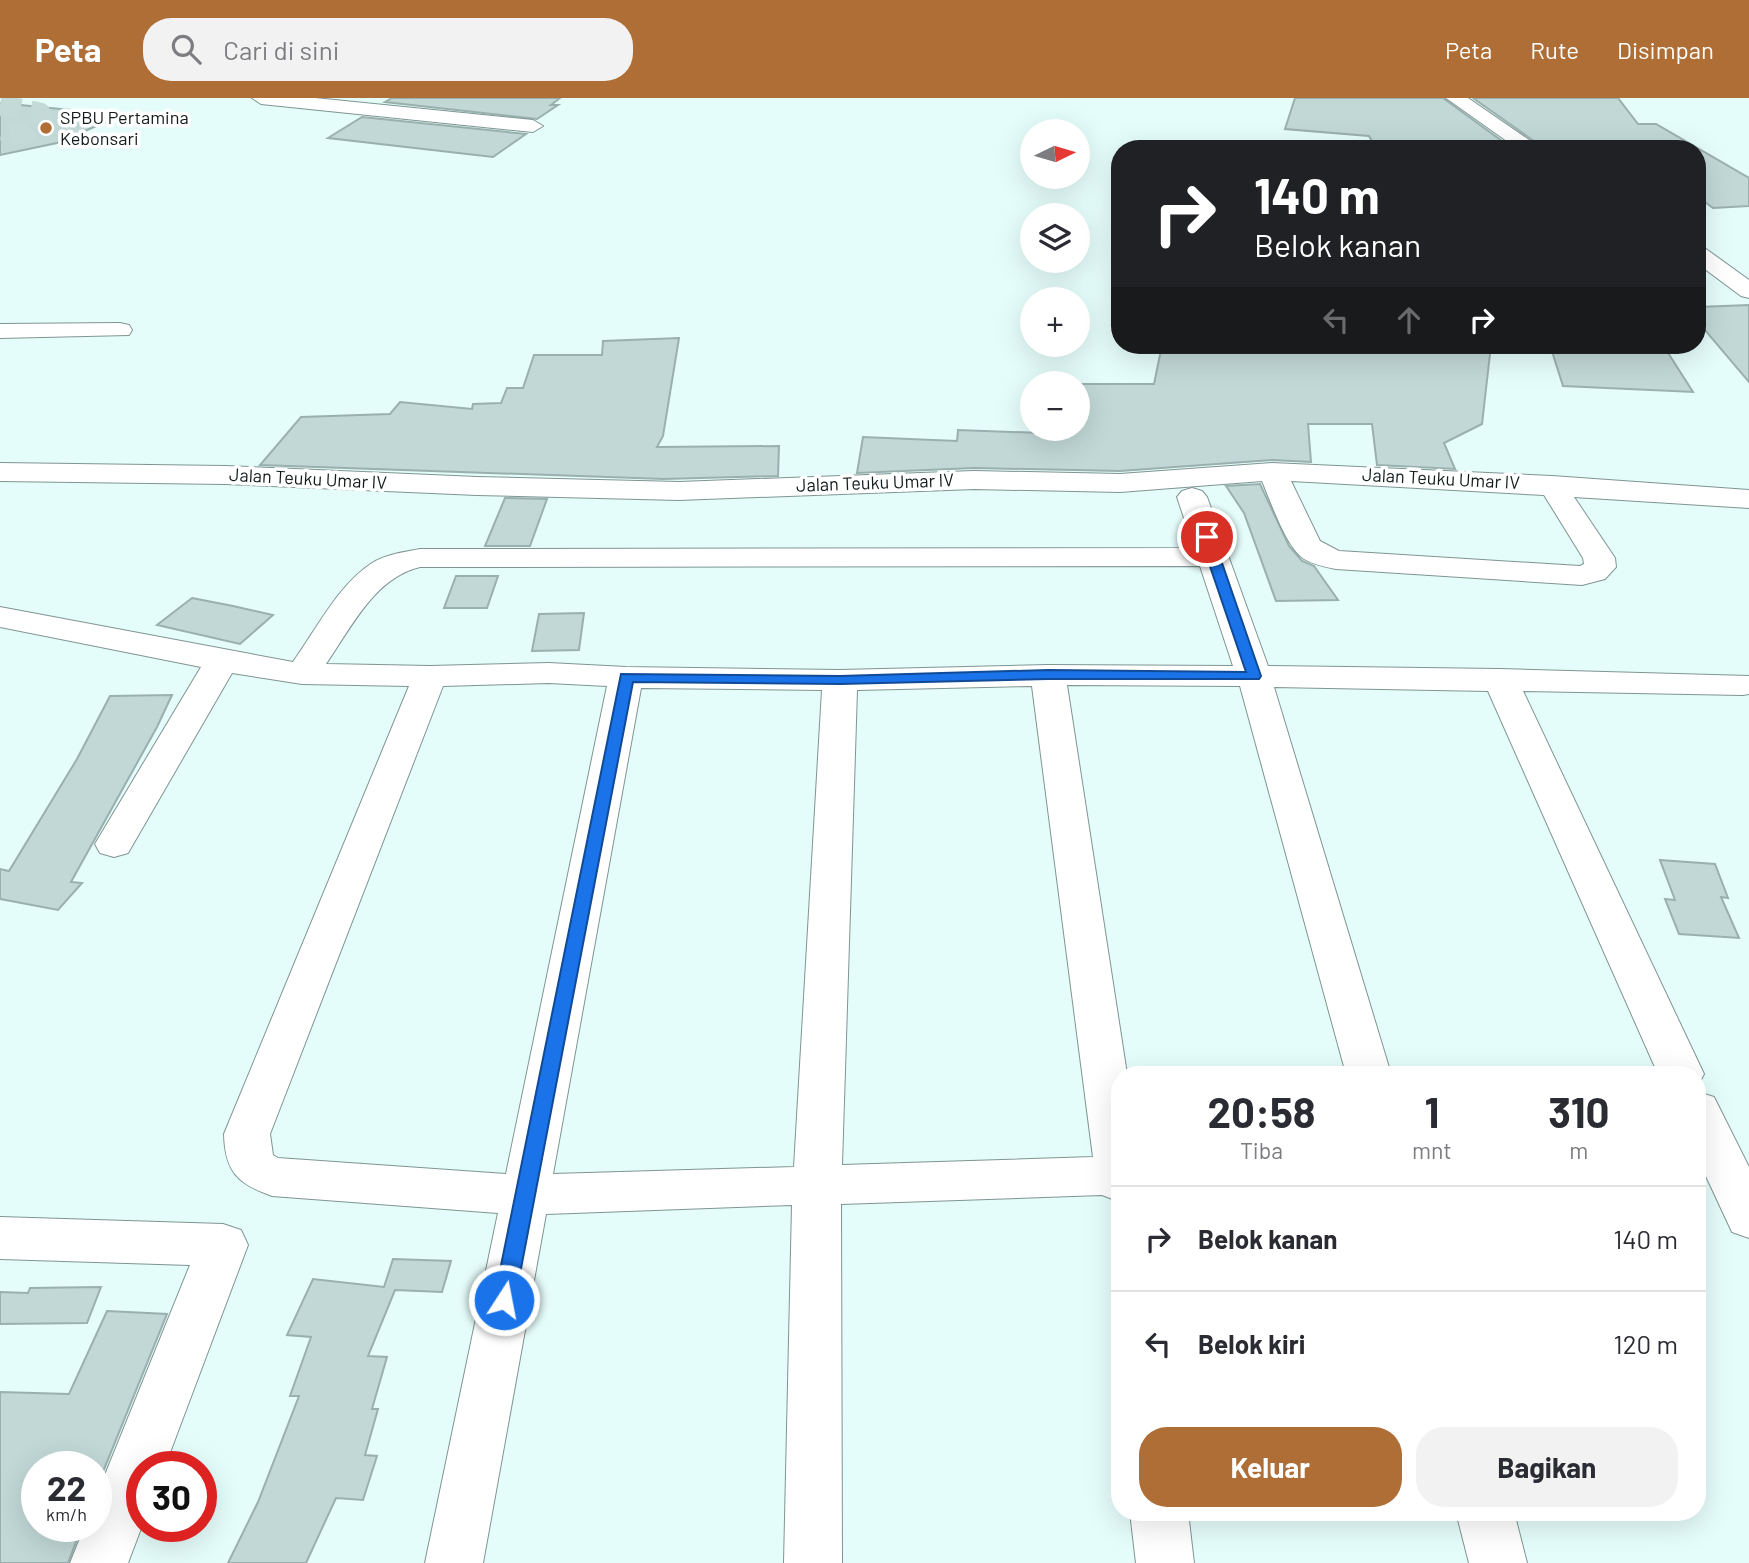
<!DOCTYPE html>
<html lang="id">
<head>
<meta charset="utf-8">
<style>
	body { margin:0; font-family:Barlow,sans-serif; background:#f2f2f3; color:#2b2b33; height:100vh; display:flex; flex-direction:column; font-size:26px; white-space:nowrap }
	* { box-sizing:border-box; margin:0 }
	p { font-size:23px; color:#7c7c81 }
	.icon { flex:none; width:38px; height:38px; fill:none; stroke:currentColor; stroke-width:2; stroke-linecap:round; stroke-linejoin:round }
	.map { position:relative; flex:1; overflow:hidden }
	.drawer { position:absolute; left:1111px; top:968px; width:595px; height:455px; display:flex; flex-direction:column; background:#fff; border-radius:28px; box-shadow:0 7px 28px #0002 }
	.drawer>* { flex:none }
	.guide { position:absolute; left:1111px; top:42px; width:595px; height:214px; border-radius:28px; box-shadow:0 7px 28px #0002; background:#202124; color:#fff; overflow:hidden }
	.needle { width:46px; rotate:85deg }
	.buttons { position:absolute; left:1020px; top:21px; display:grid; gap:14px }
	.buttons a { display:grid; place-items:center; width:70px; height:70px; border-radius:50%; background:#fff; box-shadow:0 7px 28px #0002; font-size:35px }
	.speed { position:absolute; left:21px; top:1353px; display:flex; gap:14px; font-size:35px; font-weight:700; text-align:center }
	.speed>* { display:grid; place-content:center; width:91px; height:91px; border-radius:50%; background:#fff; box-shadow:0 7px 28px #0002; line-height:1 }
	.speed small { font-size:18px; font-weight:400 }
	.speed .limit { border:10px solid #d22; background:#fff; color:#111 }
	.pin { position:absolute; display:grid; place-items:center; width:60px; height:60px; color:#fff; margin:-30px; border:4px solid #fff; border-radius:50%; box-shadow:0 2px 7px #0007 }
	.me { position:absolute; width:77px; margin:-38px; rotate:11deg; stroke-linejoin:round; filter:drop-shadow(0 0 5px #0008) }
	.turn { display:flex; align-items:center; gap:24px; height:147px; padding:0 28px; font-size:32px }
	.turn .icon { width:91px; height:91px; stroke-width:2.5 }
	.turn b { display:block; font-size:49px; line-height:60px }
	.lanes { display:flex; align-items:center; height:66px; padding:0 28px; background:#0003; justify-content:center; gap:35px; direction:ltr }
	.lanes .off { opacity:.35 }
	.eta { display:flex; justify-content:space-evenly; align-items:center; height:119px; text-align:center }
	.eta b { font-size:42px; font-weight:700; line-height:49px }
	.action { display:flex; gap:14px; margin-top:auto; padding:14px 28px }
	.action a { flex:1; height:80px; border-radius:28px; background:#ae6e36; color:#fff; font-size:28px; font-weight:700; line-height:80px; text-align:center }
	.action a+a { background:#f2f2f3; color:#2b2b33 }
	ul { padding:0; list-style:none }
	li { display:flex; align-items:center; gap:21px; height:105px; padding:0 28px; border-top:2px solid #e1e1e2 }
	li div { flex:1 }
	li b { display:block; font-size:26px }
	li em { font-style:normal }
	header { display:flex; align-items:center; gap:42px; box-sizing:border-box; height:98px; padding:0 35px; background:#ae6e36; color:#fff }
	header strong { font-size:33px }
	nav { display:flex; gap:38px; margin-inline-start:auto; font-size:24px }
	.search { width:490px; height:63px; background:#f2f2f3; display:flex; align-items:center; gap:18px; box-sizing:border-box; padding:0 24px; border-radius:28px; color:#7c7c81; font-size:26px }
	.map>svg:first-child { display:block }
	.building { fill:#c1d8d6; stroke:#9ab0af; stroke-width:2 }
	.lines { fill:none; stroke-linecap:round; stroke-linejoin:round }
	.minor-tunnel { stroke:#c4dad8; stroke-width:21; stroke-dasharray:21 10; stroke-linecap:butt }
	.minor-casing { stroke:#7f9593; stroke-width:2 }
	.minor { fill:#fff; fill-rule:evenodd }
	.route { fill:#1a73e8; stroke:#114b97; stroke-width:2 }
	.poi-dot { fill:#ae6e36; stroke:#fff; stroke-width:2.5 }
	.labels { text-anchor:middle; stroke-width:7; stroke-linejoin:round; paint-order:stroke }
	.far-poi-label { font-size:18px; fill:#121a1a; stroke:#fff; text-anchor:start }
	.far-street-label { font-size:18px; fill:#121a1a; stroke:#fff }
</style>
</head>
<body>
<header>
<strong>Peta</strong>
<div class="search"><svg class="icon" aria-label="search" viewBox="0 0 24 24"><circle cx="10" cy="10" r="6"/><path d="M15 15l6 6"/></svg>Cari di sini</div>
<nav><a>Peta</a><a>Rute</a><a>Disimpan</a></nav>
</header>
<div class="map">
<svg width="1749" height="1465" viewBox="0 0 1749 1465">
	<rect width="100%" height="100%" fill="#e4fcfa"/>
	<g class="building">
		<path d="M 392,0 L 560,0 L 551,7 L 558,7 L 537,21 L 385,4 Z"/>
		<path d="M 1295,0 L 1443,0 L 1513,51 L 1376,51 L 1369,38 L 1285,31 Z"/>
		<path d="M 1473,0 L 1618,0 L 1638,26 L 1656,26 L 1749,80 L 1749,108 L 1713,110 L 1698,99 L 1698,51 L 1545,51 Z"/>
		<path d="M 0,5 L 122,17 L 57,45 L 0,57 Z"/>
		<path d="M 362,19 L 526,36 L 493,59 L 328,40 Z"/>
		<path d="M 1749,207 L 1749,284 L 1698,224 L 1698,209 Z"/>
		<path d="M 679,240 L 663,338 L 657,349 L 779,348 L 778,378 L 664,381 L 260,367 L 301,319 L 390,316 L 400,304 L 472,311 L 473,306 L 501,305 L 507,290 L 523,290 L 534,257 L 602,257 L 603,243 Z"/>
		<path d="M 1162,247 L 1320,247 L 1426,254 L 1427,247 L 1491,247 L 1482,326 L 1444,345 L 1455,371 L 1377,367 L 1372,326 L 1308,326 L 1311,364 L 1272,362 L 1120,373 L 974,370 L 857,375 L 863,339 L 957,343 L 958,332 L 1041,335 L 1040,331 L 1078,331 L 1078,286 L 1154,286 Z"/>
		<path d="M 1550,247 L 1663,247 L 1693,294 L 1563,288 Z"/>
		<path d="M 1260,386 L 1289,448 L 1302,463 L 1314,468 L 1338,502 L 1276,503 L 1244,415 L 1226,388 Z"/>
		<path d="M 505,400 L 547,401 L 530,448 L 485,448 Z"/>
		<path d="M 456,478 L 498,478 L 487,510 L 444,510 Z"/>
		<path d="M 192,500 L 233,508 L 273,517 L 240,546 L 157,527 Z"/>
		<path d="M 584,515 L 579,552 L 532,553 L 539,516 Z"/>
		<path d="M 172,597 L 157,629 L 71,784 L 82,785 L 58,812 L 0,801 L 0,771 L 9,773 L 77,661 L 110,598 Z"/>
		<path d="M 1660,762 L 1715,766 L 1728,800 L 1721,799 L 1739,840 L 1679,836 L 1665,801 L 1675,802 Z"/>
		<path d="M 393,1161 L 451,1163 L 442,1194 L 395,1192 L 368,1258 L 387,1259 L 372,1311 L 378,1311 L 365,1357 L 377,1358 L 363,1402 L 336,1400 L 306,1465 L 228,1465 L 258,1404 L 299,1298 L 290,1298 L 311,1239 L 287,1237 L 313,1181 L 384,1189 Z"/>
		<path d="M 101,1189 L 87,1225 L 0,1226 L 0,1194 L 28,1195 L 30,1190 Z"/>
		<path d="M 107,1213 L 167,1216 L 96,1391 L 96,1368 L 37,1368 L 37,1428 L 82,1428 L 68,1465 L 0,1465 L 0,1294 L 69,1296 Z"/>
	</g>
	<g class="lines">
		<path class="minor-tunnel" d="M 0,7 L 40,15 L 42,20 L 28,32 L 0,40"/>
		<defs>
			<g id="minor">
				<path d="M 252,0 L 315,0 L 533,22 L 543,28 L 533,34 L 261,6 Z"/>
				<path d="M 1446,0 L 1468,0 L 1542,51 L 1518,51 Z"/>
				<path d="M 1698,149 L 1706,151 L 1749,182 L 1749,200 L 1741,198 L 1698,166 Z"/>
				<path d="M 120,225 L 129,227 L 132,232 L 129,237 L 0,240 L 0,226 Z"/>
				<path d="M 0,365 L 225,368 L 477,379 L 679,384 L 974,373 L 1120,376 L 1272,365 L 1552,378 L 1749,392 L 1749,410 L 1574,399 L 1615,460 L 1616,469 L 1605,481 L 1582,487 L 1336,471 C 1326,469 1314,467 1304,461 C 1286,449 1271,404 1262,383 L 1120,394 L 974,391 L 679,402 L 477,397 L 225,386 L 0,383 ZM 1291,383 L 1544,397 L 1583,460 L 1584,466 L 1580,468 L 1339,453 L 1320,443 Z"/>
				<path d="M 1192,390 L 1202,393 L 1207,399 L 1268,568 L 1500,571 L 1749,578 L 1749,596 L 1743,597 L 1523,593 L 1704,976 L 1698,987 L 1698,976 L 1658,976 L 1488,593 L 1274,589 L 1391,976 L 1346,976 L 1240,588 L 1067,587 L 1127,976 L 1120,976 L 1120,1104 L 1102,1097 L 841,1106 L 842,1465 L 784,1465 L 792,1107 L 546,1116 L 483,1465 L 425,1465 L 498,1115 L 272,1098 C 238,1086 225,1074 224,1036 L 409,588 L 302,586 L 232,575 L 128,755 L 114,759 L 100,755 L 95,746 L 201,569 L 0,529 L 0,509 L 293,564 C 316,532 338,487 372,465 C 386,456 405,454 420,451 L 1194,450 L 1177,399 L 1182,393 ZM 1200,468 L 1233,568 L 1048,567 L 840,572 L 626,569 L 549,565 L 430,568 L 326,566 C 351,530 374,480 420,469 ZM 549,585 L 607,588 L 506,1076 L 278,1060 L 273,1057 L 270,1036 L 443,588 ZM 1032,588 L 1093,1059 L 842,1067 L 857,592 ZM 641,590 L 822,592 L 794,1069 L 553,1076 Z"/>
				<path d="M 1698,994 L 1714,999 L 1749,1069 L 1749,1140 L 1732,1134 L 1698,1061 Z"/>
				<path d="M 0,1119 L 223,1126 L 241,1132 L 248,1147 L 165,1368 L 142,1368 L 142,1428 L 128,1465 L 70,1465 L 85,1428 L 96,1428 L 96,1399 L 190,1167 L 0,1161 Z"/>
				<path d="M 1130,1414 L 1188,1414 L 1194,1465 L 1136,1465 Z"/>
				<path d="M 1456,1414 L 1514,1414 L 1527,1465 L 1469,1465 Z"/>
			</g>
		</defs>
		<use href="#minor" class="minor-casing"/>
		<use href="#minor" class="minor"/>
	</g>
	<path class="route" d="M 1207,435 L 1213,439 L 1261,578 L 1259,581 L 1048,581 L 840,586 L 633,584 L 515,1202 L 512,1209 L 504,1211 L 497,1209 L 494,1202 L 621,576 L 840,578 L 1048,572 L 1246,574 L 1200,439 Z"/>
	<circle class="poi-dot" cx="46" cy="30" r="7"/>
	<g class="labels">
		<g class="far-poi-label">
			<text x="60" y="26">SPBU Pertamina<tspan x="60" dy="21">Kebonsari</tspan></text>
		</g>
		<g class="far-street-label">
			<text transform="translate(308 381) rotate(3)" y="6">Jalan Teuku Umar IV</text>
			<text transform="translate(1441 381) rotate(3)" y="6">Jalan Teuku Umar IV</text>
			<text transform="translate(875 385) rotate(-2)" y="6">Jalan Teuku Umar IV</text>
		</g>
	</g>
</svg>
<div class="buttons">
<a><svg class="needle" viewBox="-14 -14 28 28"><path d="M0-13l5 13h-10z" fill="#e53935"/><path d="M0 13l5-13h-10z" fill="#7c7c81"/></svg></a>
<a><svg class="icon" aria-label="layers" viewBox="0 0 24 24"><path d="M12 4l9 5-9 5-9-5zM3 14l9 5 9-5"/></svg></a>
<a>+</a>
<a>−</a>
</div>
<div class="speed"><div>22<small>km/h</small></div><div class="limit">30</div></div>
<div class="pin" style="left:1207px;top:439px;background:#d93025"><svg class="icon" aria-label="arrive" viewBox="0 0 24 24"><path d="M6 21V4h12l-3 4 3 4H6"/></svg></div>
<svg class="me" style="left:504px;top:1202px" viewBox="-20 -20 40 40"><circle r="17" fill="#1a73e8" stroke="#fff" stroke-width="3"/><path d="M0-11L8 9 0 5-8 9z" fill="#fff"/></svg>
<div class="guide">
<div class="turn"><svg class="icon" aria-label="right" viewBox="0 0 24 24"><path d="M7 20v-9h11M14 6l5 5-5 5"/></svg><div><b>140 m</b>Belok kanan</div></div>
<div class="lanes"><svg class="icon off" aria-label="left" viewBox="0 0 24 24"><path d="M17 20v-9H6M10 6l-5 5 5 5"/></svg><svg class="icon off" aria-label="ahead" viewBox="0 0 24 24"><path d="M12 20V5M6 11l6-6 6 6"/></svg><svg class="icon" aria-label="right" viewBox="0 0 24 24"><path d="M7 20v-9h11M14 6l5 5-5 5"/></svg></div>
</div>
<section class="drawer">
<div class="eta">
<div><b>20:58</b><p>Tiba</p></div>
<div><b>1</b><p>mnt</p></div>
<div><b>310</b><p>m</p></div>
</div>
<ul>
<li><svg class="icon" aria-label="right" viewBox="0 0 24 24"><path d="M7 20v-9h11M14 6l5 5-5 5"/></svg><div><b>Belok kanan</b></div><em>140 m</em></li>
<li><svg class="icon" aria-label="left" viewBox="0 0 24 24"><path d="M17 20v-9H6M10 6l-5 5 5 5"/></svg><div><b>Belok kiri</b></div><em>120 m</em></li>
</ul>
<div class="action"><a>Keluar</a><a>Bagikan</a></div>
</section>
</div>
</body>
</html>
